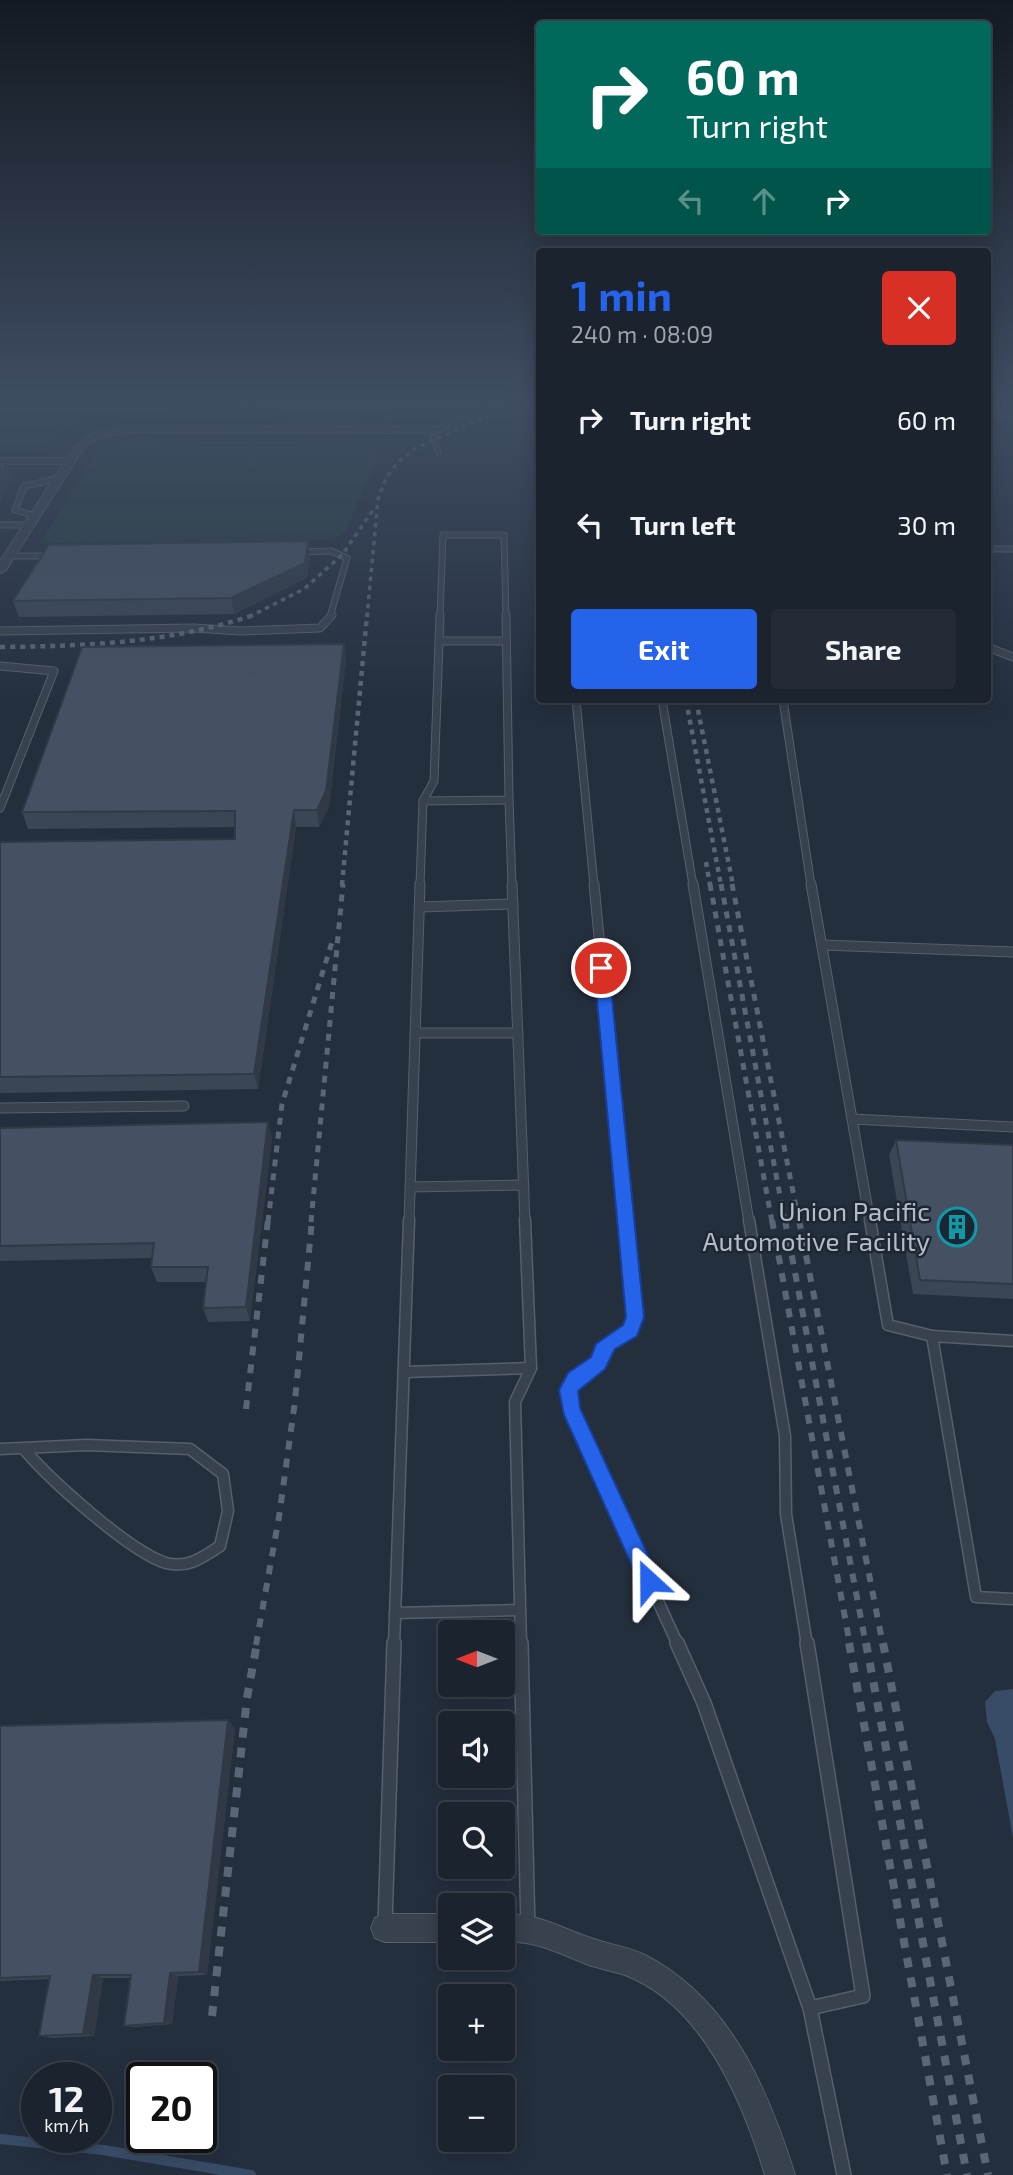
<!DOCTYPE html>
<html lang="en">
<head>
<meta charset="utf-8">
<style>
	body { margin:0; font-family:"Exo 2",sans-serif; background:#242b36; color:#f1f3f6; height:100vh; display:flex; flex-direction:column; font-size:26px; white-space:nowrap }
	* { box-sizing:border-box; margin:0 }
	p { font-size:23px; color:#a0a4aa }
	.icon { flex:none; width:38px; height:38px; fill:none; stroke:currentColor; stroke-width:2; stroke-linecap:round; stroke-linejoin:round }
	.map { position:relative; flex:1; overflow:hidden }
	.drawer { position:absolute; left:536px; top:248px; width:455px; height:455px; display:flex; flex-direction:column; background:#1b232e; border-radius:7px; box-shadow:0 4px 18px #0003,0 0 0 2px #39404a }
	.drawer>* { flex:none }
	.guide { position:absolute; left:536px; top:21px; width:455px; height:214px; border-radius:7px; box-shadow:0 4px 18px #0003,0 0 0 2px #39404a; background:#00695c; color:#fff; overflow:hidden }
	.needle { width:46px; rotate:270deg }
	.buttons { position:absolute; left:438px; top:1620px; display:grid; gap:14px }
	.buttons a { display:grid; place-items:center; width:77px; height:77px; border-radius:7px; background:#1b232e; box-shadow:0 4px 18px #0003,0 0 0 2px #39404a; font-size:35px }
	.speed { position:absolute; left:21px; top:2062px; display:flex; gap:14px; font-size:35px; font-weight:700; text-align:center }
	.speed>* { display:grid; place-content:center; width:91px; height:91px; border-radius:50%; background:#1b232e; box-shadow:0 4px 18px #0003,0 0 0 2px #39404a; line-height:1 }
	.speed small { font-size:18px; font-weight:400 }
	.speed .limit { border:4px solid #111; border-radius:10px; background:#fff; color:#111 }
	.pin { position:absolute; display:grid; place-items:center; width:60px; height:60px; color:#fff; margin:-30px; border:4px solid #fff; border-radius:50%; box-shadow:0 2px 7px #0007 }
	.me { position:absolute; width:77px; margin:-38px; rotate:336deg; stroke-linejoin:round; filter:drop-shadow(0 0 5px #0008) }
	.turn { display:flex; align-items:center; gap:24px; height:147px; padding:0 35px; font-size:32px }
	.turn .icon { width:91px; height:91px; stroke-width:2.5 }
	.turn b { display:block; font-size:49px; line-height:60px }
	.lanes { display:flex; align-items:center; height:66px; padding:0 35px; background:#0003; justify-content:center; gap:35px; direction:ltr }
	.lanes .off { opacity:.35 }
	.round { display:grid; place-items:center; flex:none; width:74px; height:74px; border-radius:7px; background:#242b36 }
	.headline { display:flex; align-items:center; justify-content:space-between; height:119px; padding:0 35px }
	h1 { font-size:42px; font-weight:700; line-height:52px; color:#2563eb }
	.button { display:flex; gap:14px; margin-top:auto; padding:14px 35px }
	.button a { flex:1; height:80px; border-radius:7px; background:#2563eb; color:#fff; font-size:28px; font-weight:700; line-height:80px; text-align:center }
	.button a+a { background:#242b36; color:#f1f3f6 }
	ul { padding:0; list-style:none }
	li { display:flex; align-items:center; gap:21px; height:105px; padding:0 35px }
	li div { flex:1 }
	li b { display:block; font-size:26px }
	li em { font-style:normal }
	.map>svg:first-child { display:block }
	.green { fill:#263c3f }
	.water { fill:#394c67 }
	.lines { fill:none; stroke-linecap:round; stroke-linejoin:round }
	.stream { stroke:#394c67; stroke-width:10 }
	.service-far4-casing { stroke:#565f6c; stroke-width:7 }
	.service-far3-casing { stroke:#565f6c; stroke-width:9 }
	.service-far2-casing { stroke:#565f6c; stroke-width:11 }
	.service-far1-casing { stroke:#565f6c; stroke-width:13 }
	.service-casing { stroke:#565f6c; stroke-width:16 }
	.minor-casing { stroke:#565f6c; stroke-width:2 }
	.service-far4 { stroke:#38414e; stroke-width:5 }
	.service-far3 { stroke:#38414e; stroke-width:7 }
	.service-far2 { stroke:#38414e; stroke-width:9 }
	.service-far1 { stroke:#38414e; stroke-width:10 }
	.service { stroke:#38414e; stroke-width:13 }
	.minor { fill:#38414e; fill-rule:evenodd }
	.rail-far4 { stroke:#5a6575; stroke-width:3.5; stroke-dasharray:4.5 4.5; stroke-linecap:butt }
	.rail-far3 { stroke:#5a6575; stroke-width:4.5; stroke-dasharray:5 5; stroke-linecap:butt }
	.rail-far2 { stroke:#5a6575; stroke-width:5; stroke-dasharray:7 7; stroke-linecap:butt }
	.rail-far1 { stroke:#5a6575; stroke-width:6; stroke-dasharray:9 9; stroke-linecap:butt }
	.rail { stroke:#5a6575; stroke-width:8; stroke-dasharray:10 10; stroke-linecap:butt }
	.wall { fill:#3b4654 }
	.shaded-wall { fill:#303945 }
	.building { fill:#455162; stroke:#303945; stroke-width:2 }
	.route { fill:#2563eb; stroke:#184099; stroke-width:2 }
	.labels { text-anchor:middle; stroke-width:5; stroke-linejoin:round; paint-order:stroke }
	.poi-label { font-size:26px; fill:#b4bcc9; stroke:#1d2633; text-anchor:end }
</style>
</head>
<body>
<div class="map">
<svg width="1013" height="2175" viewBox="0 0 1013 2175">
	<rect width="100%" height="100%" fill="#242f3e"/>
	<g class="green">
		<path d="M 0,402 L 238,402 L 237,407 L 220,411 L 84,419 C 66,427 52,435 40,452 L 0,452 Z"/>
		<path d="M 274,402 L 378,402 L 393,411 L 389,421 L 291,423 L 272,419 L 276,405 Z"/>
		<path d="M 121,441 L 377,442 L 378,457 L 345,532 L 333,540 L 41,543 L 96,452 Z"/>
	</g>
	<path class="water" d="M 1013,1689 L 1013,1838 L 995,1739 L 987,1722 L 985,1702 L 995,1691 Z"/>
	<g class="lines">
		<path class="stream" d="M 0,2139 L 103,2150 L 251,2175"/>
		<defs>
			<g id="service-far4">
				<path d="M 987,414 L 1013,414"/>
				<path d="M 431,430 L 438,452"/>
				<path d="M 35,516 L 15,510 L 24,486 L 57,479"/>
				<path d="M 0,525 L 29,525"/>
				<path d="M 987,549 L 1013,549"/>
				<path d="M 299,552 L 331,551 L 347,558 L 330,617"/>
				<path d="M 9,556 L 54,556"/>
				<path d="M 440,617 L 443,535 L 504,535 L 506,617"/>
			</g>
			<g id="service-far3">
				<path d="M 0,631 L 194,628 L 240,631 L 320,628 L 332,615"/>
				<path d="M 439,641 L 506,641"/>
				<path d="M 987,647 L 1013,657"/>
				<path d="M 0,666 L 54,671 L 0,808"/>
				<path d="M 576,700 L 594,885"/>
				<path d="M 662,700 L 693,885"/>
				<path d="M 783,700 L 811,885"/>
				<path d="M 509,800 L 512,885"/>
				<path d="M 423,801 L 434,781 L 440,615"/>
				<path d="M 423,801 L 509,800 L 506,615"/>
				<path d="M 420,885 L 423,801"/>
			</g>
			<g id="service-far2">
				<path d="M 512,884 L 525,1222"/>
				<path d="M 594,884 L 626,1222"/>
				<path d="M 693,884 L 749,1222"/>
				<path d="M 811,884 L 870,1222"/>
				<path d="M 420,907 L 513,904"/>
				<path d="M 822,945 L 1013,952"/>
				<path d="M 415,1033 L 518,1033"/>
				<path d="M 0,1108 L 184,1106"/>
				<path d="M 852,1119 L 1013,1127"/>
				<path d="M 410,1187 L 524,1185"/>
				<path d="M 409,1222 L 420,884"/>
			</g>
			<g id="service-far1">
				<path d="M 626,1220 L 635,1317 L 627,1330 L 607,1345 L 594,1369 L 573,1381 L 569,1395 L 570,1409 L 678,1645"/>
				<path d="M 749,1220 L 785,1436 L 786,1514 L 807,1645"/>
				<path d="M 870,1220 L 888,1325 L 932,1336"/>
				<path d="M 1013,1341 L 932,1336 L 976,1597 L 1013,1599"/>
				<path d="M 404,1372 L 531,1368"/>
				<path d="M 0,1449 L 86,1445 L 190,1449 L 223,1474 L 228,1511 L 220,1546 C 203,1557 188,1569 166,1563 C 130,1552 49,1479 24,1449"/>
				<path d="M 395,1613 L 520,1610"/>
				<path d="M 394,1645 L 409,1220"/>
				<path d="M 521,1645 L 515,1402 L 531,1368 L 525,1220"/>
			</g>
			<g id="service">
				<path d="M 521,1643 L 528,1928"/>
				<path d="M 677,1643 L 704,1703 L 810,2008 L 844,2175"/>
				<path d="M 807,1643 L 863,1996 L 810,2008"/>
				<path d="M 385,1924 L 394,1643"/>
			</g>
			<g id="minor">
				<path d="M 472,402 L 484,402 L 439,433 L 135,432 L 101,437 L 85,446 L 6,570 L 0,573 L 0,561 L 63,464 L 0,464 L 0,458 L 67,458 C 86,429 103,430 135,426 L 437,427 Z"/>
				<path d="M 385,1914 L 450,1914 L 450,1942 L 385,1942 L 375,1938 L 371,1928 L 375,1918 Z"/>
				<path d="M 502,1914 C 539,1913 560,1928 594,1939 C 611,1945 629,1947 645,1955 C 730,1999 768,2089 795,2175 L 765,2175 C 743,2102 703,2005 625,1975 C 613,1971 601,1969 589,1965 C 557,1953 537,1940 502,1942 Z"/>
			</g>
		</defs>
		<use href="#service-far4" class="service-far4-casing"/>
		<use href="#service-far3" class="service-far3-casing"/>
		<use href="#service-far2" class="service-far2-casing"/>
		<use href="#service-far1" class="service-far1-casing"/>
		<use href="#service" class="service-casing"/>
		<use href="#minor" class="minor-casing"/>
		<use href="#service-far4" class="service-far4"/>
		<use href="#service-far3" class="service-far3"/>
		<use href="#service-far2" class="service-far2"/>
		<use href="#service-far1" class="service-far1"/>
		<use href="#service" class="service"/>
		<use href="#minor" class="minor"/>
		<g class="rail-far4">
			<path d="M 249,617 L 304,589 L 342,555 L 373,510"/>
			<path d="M 367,617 L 378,499 L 386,478 L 399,461 L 416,448 L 518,402"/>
		</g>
		<g class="rail-far3">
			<path d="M 0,647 C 89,646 169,643 254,615"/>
			<path d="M 686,700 L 721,885"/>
			<path d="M 696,700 L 733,885"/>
			<path d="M 706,862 L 710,885"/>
			<path d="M 342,885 L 367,615"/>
		</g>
		<g class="rail-far2">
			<path d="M 710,884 L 772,1222"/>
			<path d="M 721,884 L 785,1222"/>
			<path d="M 732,884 L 799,1222"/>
			<path d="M 268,1222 L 282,1104 L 332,942"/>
			<path d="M 311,1222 L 343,884"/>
		</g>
		<g class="rail-far1">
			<path d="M 772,1220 L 850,1645"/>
			<path d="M 785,1220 L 866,1645"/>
			<path d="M 799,1220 L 883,1645"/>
			<path d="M 246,1409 L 268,1220"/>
			<path d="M 256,1645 L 279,1517 L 295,1401 L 312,1220"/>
		</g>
		<g class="rail">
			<path d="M 849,1643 L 947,2175"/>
			<path d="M 866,1643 L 967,2175"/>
			<path d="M 883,1643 L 988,2175"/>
			<path d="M 212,2016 L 247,1698 L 257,1643"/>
		</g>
	</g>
	<g class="wall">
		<path d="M 308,541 L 310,557 L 307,578 L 234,614 L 19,617 L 13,601 Z"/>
		<path d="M 344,644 L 346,660 L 329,807 L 319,827 L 296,827 L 258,1089 L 0,1093 L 0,842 L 235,839 L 235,827 L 28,829 L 22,812 Z"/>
		<path d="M 268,1122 L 272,1138 L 250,1321 L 208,1322 L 203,1308 L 206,1282 L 157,1282 L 151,1267 L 152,1258 L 0,1261 L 0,1128 Z"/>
		<path d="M 896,1140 L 1013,1145 L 1013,1299 L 913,1294 L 889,1155 Z"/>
		<path d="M 0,1726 L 235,1728 L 207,1975 L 178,1976 L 172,2024 L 134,2027 L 124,2026 L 130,1978 L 103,1978 L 94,2036 L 51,2038 L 39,2036 L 50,1979 L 0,1981 Z"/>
	</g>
	<g class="shaded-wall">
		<path d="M 7,462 L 12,477 L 0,502 L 0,476 Z"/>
		<path d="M 308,541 L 310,557 L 307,578 L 234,614 L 231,598 Z"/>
		<path d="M 344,644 L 346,660 L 329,807 L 319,827 L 317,810 Z"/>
		<path d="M 294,810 L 296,827 L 258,1089 L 254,1074 Z"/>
		<path d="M 268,1122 L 272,1138 L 250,1321 L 246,1307 Z"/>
		<path d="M 228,1720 L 235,1728 L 207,1975 L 199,1972 Z"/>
		<path d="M 170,1973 L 178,1976 L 172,2024 L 164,2023 Z"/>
		<path d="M 93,1975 L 103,1978 L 94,2036 L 83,2034 Z"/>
	</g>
	<g class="building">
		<path d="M 0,462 L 7,462 L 0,476 Z"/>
		<path d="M 308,541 L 305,563 L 231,598 L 13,601 L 49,545 Z"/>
		<path d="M 344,644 L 326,791 L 317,810 L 294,810 L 254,1074 L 0,1077 L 0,842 L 235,839 L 235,811 L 22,812 L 82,647 Z"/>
		<path d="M 268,1122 L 246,1307 L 203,1308 L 208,1267 L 151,1267 L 154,1243 L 0,1246 L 0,1128 Z"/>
		<path d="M 896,1140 L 1013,1145 L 1013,1284 L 920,1280 Z"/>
		<path d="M 228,1720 L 199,1972 L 170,1973 L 164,2023 L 124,2026 L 131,1975 L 93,1975 L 83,2034 L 39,2036 L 50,1976 L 0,1978 L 0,1726 Z"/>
	</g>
	<linearGradient id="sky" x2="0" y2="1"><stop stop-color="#141a22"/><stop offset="0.57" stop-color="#3f4d63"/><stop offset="1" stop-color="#3f4d63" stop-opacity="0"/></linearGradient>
	<rect width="1013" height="707" fill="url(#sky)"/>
	<path class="route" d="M 601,963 L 609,968 L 644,1317 L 637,1336 L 615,1349 L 605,1369 L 578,1391 L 580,1408 L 660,1581 L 657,1588 L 649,1591 L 642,1588 L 564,1415 L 559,1390 L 568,1373 L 591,1357 L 596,1344 L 623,1325 L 626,1317 L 594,968 Z"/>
	<defs>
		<symbol id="building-ring" viewBox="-11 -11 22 22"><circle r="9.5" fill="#1d2633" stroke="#0f9aa8" stroke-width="1.5"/><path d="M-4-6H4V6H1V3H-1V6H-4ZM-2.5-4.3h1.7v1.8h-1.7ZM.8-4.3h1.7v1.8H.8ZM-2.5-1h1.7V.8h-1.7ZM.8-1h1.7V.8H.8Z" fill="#0f9aa8"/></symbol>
	</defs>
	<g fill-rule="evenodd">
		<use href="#building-ring" x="935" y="1205" width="44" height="44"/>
	</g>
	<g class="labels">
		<g class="poi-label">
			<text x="930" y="1221">Union Pacific<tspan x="930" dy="30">Automotive Facility</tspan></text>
		</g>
	</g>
</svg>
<div class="buttons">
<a><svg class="needle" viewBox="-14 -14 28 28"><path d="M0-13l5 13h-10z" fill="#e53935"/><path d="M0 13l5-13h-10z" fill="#a0a4aa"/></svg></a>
<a><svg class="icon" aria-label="sound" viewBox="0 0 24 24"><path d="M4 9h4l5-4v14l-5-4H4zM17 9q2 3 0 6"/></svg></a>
<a><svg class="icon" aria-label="search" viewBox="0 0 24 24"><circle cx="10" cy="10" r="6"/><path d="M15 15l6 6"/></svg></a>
<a><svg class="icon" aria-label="layers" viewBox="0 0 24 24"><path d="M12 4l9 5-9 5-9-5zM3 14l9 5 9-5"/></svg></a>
<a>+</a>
<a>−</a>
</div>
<div class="speed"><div>12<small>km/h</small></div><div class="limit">20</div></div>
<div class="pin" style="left:601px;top:968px;background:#d93025"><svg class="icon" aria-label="arrive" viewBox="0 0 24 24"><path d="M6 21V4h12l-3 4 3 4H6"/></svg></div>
<svg class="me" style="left:649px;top:1581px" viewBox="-20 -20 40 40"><path d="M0-17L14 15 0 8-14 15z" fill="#2563eb" stroke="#fff" stroke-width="4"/></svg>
<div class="guide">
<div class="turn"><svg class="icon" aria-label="right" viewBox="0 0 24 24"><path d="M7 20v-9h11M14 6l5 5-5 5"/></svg><div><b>60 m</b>Turn right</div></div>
<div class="lanes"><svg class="icon off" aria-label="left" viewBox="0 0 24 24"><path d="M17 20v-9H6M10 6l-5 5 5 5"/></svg><svg class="icon off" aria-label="ahead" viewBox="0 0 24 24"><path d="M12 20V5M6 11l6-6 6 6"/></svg><svg class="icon" aria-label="right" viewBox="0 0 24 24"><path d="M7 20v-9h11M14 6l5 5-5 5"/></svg></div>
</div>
<section class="drawer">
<div class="headline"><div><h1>1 min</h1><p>240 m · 08:09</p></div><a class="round" style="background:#d93025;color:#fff"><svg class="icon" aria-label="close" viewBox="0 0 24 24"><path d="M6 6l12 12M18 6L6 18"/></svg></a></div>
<ul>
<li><svg class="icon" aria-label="right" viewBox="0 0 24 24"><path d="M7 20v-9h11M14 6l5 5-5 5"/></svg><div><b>Turn right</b></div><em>60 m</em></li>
<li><svg class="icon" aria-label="left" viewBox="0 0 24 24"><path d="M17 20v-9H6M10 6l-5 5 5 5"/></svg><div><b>Turn left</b></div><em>30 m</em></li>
</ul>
<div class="button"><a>Exit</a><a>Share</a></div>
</section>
</div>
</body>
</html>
